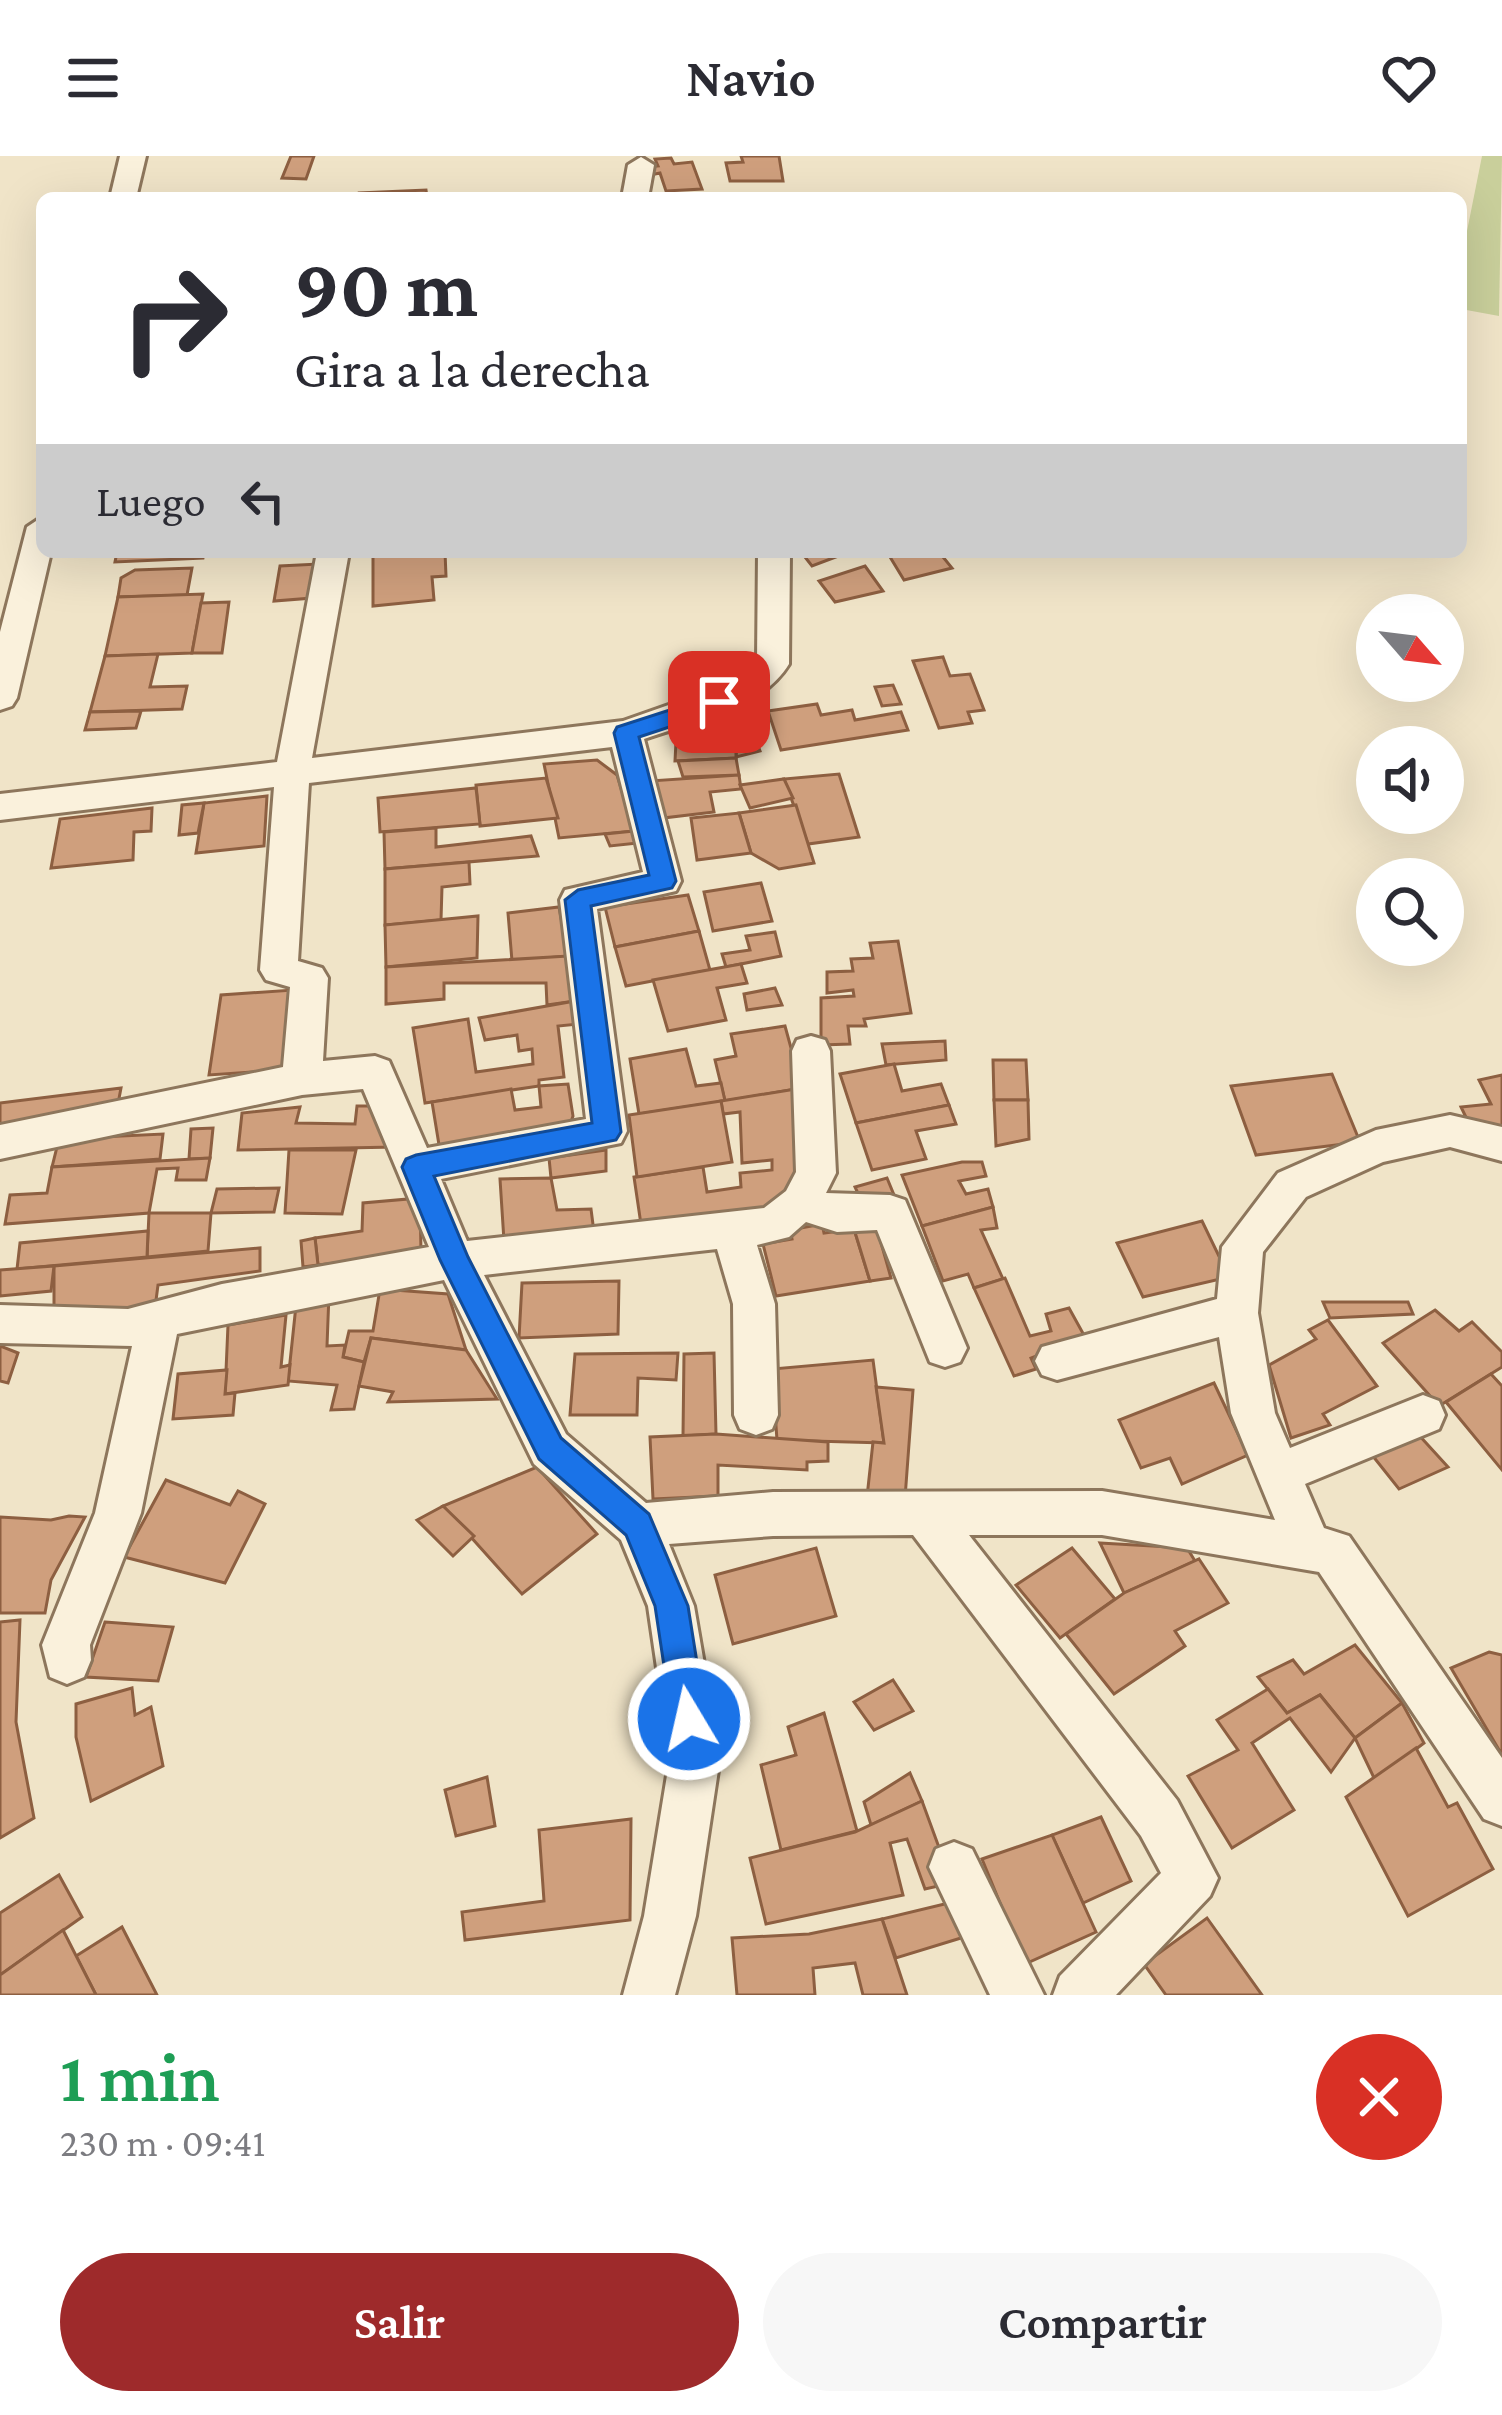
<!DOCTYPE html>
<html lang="es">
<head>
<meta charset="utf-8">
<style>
	body { margin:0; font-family:"Crimson Pro",serif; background:#f7f7f7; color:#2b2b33; height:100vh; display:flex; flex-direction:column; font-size:45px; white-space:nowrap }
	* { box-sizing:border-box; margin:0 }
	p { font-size:39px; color:#7c7c81 }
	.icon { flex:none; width:66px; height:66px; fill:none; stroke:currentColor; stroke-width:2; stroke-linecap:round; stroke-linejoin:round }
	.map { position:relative; height:1839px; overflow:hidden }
	.side { display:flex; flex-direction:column; background:#fff; flex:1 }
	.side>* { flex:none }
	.banner { position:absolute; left:36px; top:36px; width:1431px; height:366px; border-radius:18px; box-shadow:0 12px 48px #0002; background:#fff; color:#2b2b33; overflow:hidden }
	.needle { width:78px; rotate:118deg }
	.buttons { position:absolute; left:1356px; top:438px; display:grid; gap:24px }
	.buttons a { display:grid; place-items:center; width:108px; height:108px; border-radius:50%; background:#fff; box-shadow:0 12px 48px #0002; font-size:60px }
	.pin { position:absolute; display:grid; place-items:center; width:102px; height:102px; color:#fff; margin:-51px; border-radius:24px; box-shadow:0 6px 18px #0006 }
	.me { position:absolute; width:132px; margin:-66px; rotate:351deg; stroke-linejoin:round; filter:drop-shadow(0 0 9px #0008) }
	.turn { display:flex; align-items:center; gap:42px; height:252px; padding:0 60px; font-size:54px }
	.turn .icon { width:156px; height:156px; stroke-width:2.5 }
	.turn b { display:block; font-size:84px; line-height:102px }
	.then { display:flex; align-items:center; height:114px; padding:0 60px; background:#0003; gap:24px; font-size:45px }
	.round { display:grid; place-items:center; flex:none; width:126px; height:126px; border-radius:63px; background:#f7f7f7 }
	.summary { display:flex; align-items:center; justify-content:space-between; height:204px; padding:0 60px }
	h1 { font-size:72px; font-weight:600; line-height:90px; color:#1e9e55 }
	.button { display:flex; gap:24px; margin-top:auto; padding:24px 60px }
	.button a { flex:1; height:138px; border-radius:72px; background:#9e2a2b; color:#fff; font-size:48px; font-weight:600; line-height:138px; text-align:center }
	.button a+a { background:#f7f7f7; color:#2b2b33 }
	header { display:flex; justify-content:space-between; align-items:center; height:156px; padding:0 60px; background:#fff; font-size:54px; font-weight:600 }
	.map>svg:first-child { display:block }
	.green { fill:#c9cf9b }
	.building { fill:#cf9f7d; stroke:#8d5f41; stroke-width:3 }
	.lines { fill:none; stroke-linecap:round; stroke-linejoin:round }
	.minor-casing { stroke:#8d765c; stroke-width:6 }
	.minor { fill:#faf1dc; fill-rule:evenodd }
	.route { fill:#1a73e8; stroke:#114b97; stroke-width:3 }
</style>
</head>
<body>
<header><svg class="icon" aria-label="menu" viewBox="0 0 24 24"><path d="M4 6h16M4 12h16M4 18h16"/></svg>Navio<svg class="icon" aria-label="heart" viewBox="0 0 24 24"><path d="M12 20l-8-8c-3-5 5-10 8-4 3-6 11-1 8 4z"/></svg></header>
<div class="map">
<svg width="1502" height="1839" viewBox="0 0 1502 1839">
	<rect width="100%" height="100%" fill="#f0e4c8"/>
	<path class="green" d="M 1482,0 L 1502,0 L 1499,160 L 1461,153 L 1461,105 Z"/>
	<g class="building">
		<path d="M 291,0 L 314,0 L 306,23 L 282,22 Z"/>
		<path d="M 741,0 L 779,0 L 783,25 L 730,25 L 726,7 L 743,6 Z"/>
		<path d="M 671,2 L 674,8 L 692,6 L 702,33 L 666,35 L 660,17 L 650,19 L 646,11 L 658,10 L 655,3 Z"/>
		<path d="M 426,34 L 427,42 L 358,42 L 359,37 Z"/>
		<path d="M 117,396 L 204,396 L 203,402 L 115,406 Z"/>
		<path d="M 373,396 L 445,396 L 446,420 L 432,421 L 434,444 L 373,450 Z"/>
		<path d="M 801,396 L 849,396 L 812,410 Z"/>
		<path d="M 887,396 L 939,396 L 952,412 L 904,424 Z"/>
		<path d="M 318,408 L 312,442 L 274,445 L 280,410 Z"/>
		<path d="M 865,410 L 883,435 L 835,446 L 819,425 Z"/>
		<path d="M 192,412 L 187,439 L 118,441 L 121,422 L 135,414 Z"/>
		<path d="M 203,438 L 192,497 L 105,500 L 118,441 Z"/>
		<path d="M 229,446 L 222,497 L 192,497 L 201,447 Z"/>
		<path d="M 158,498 L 150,531 L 187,530 L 182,553 L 90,556 L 105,500 Z"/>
		<path d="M 943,501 L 950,520 L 970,518 L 984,554 L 968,556 L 972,567 L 939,572 L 913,505 Z"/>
		<path d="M 893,529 L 901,548 L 882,550 L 875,531 Z"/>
		<path d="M 817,548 L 821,559 L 852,554 L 855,564 L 901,556 L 908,574 L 781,594 L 768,555 Z"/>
		<path d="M 141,555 L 136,572 L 85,574 L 90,556 Z"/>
		<path d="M 753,576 L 760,595 L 736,601 L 738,577 Z"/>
		<path d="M 736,584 L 736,602 L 675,605 L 676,586 Z"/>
		<path d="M 736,602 L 739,619 L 683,621 L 678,605 Z"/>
		<path d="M 597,604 L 617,619 L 634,675 L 559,682 L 544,608 Z"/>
		<path d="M 839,618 L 859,681 L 808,688 L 784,623 Z"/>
		<path d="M 739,619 L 741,633 L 710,636 L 714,656 L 663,662 L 649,625 Z"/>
		<path d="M 546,622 L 558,662 L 480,670 L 476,629 Z"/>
		<path d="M 784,623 L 793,642 L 750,652 L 740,629 Z"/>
		<path d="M 476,632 L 480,668 L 380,676 L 378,642 Z"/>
		<path d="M 267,640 L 264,690 L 196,697 L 204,647 Z"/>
		<path d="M 204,647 L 198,677 L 179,679 L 182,649 Z"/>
		<path d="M 796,649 L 814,707 L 779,713 L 751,697 L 739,657 Z"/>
		<path d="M 152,652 L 151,675 L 134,676 L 133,704 L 51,712 L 60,663 Z"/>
		<path d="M 739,657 L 751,697 L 697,704 L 691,662 Z"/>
		<path d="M 436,672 L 436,691 L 531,680 L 538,700 L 385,713 L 384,676 Z"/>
		<path d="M 634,675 L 638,687 L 610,690 L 605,678 Z"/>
		<path d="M 469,706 L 470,728 L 442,731 L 441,764 L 385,769 L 385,713 Z"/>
		<path d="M 761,727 L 772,765 L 713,775 L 704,736 Z"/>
		<path d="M 688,739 L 699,775 L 615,791 L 605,751 Z"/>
		<path d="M 559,751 L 568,800 L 512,805 L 508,757 Z"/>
		<path d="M 478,760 L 477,802 L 386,811 L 385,769 Z"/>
		<path d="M 699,775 L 710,814 L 626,830 L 615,791 Z"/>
		<path d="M 775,776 L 781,800 L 726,811 L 722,798 L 750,794 L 746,780 Z"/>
		<path d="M 898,785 L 911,857 L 864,863 L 866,870 L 848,870 L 850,888 L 821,889 L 821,842 L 854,840 L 853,834 L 827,837 L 827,816 L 853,815 L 851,803 L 873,802 L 870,787 Z"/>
		<path d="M 568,800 L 575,845 L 547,849 L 546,827 L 444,827 L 444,843 L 386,848 L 386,811 Z"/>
		<path d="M 741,808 L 747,827 L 717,832 L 726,864 L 668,875 L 653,824 Z"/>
		<path d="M 775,832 L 782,849 L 747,854 L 744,838 Z"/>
		<path d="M 293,834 L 282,914 L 209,919 L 221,839 Z"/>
		<path d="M 575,845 L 579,868 L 558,870 L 564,921 L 539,924 L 539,930 L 425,947 L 413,872 L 468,863 L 476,916 L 533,908 L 532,893 L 519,895 L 517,879 L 485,884 L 479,862 Z"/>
		<path d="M 785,870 L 802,932 L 725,945 L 715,904 L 736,900 L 731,878 Z"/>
		<path d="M 945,885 L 946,904 L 886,909 L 882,888 Z"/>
		<path d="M 686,893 L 696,930 L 721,927 L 725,945 L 639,958 L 630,903 Z"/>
		<path d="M 993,904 L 1026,904 L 1028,944 L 994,944 Z"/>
		<path d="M 894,908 L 902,935 L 941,928 L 949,949 L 856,967 L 840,918 Z"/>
		<path d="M 1332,918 L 1360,986 L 1256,999 L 1231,930 Z"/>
		<path d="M 1502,919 L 1502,978 L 1475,980 L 1461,951 L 1491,948 L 1479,924 Z"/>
		<path d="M 568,928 L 573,960 L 569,972 L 440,995 L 432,946 L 511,933 L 515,954 L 541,951 L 539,930 Z"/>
		<path d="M 121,932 L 117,953 L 0,968 L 0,947 Z"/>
		<path d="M 802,932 L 801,1030 L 748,1066 L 643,1082 L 634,1021 L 703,1011 L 707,1036 L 741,1031 L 740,1017 L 772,1014 L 772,1004 L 742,1007 L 740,956 L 723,958 L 721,945 Z"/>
		<path d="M 994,944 L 1028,944 L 1029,983 L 996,990 Z"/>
		<path d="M 721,945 L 732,1006 L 637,1021 L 629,959 Z"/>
		<path d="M 949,949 L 956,968 L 916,975 L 926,1003 L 872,1014 L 856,967 Z"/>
		<path d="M 357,950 L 387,950 L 395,991 L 238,994 L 242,957 L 300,951 L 296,967 L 355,968 Z"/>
		<path d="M 213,972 L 210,1002 L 189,1003 L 191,973 Z"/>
		<path d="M 163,978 L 160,1003 L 52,1011 L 59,983 Z"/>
		<path d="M 289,994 L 356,994 L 342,1058 L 285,1057 Z"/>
		<path d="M 606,994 L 606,1015 L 551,1022 L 549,1002 Z"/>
		<path d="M 210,1002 L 206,1024 L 176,1024 L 178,1012 L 157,1013 L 149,1057 L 5,1068 L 10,1039 L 47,1037 L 52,1011 Z"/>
		<path d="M 962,1006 L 982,1006 L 986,1020 L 959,1025 L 966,1038 L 988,1033 L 993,1051 L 922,1070 L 902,1019 Z"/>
		<path d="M 551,1022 L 557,1054 L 591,1053 L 595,1084 L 504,1085 L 500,1023 Z"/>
		<path d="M 887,1022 L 894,1039 L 862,1046 L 855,1031 Z"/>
		<path d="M 279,1032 L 274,1056 L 211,1057 L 217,1033 Z"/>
		<path d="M 420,1042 L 421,1097 L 318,1109 L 315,1082 L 362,1075 L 363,1047 Z"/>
		<path d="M 993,1051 L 997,1072 L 981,1074 L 1003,1123 L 974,1132 L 968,1118 L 943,1125 L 922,1070 Z"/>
		<path d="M 149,1057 L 211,1057 L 208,1095 L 147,1101 Z"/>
		<path d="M 1202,1065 L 1229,1121 L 1143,1141 L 1117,1087 Z"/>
		<path d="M 822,1068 L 824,1077 L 854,1073 L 870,1125 L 776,1140 L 763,1088 L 792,1083 L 790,1074 Z"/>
		<path d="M 876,1069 L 891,1122 L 870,1125 L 854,1073 Z"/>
		<path d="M 148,1075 L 147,1101 L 17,1113 L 20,1087 Z"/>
		<path d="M 315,1082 L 318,1109 L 303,1111 L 301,1085 Z"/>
		<path d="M 260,1092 L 260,1115 L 158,1129 L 155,1152 L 54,1162 L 54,1110 Z"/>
		<path d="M 54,1110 L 51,1135 L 0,1140 L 0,1114 Z"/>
		<path d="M 1005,1122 L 1030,1180 L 1051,1175 L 1046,1158 L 1069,1152 L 1085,1181 L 1031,1202 L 1036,1213 L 1014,1220 L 974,1132 Z"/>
		<path d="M 619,1125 L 618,1178 L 519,1182 L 522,1127 Z"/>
		<path d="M 380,1133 L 448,1138 L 466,1194 L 371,1182 L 364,1206 L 343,1201 L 349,1175 L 373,1175 Z"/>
		<path d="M 329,1138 L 327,1190 L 345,1189 L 343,1201 L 364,1206 L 354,1253 L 331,1254 L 337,1229 L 288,1225 L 297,1140 Z"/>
		<path d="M 1323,1146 L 1408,1146 L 1413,1158 L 1330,1162 Z"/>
		<path d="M 1435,1154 L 1459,1175 L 1472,1166 L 1502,1196 L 1502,1211 L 1439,1250 L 1383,1187 Z"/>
		<path d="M 286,1159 L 281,1211 L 290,1209 L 288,1229 L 225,1238 L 228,1169 Z"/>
		<path d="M 1328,1164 L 1377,1230 L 1323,1258 L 1330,1269 L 1291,1282 L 1269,1209 L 1316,1183 L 1309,1174 Z"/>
		<path d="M 371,1182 L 466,1194 L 497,1243 L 388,1246 L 393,1236 L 359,1230 Z"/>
		<path d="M 0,1190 L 18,1197 L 8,1227 L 0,1225 Z"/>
		<path d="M 678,1197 L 676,1224 L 638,1222 L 637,1259 L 570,1259 L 575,1198 Z"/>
		<path d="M 714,1197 L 716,1278 L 683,1280 L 684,1198 Z"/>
		<path d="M 873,1204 L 884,1287 L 777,1284 L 772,1213 Z"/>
		<path d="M 227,1214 L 225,1238 L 235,1237 L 233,1259 L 173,1263 L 178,1218 Z"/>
		<path d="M 1491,1218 L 1502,1230 L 1502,1314 L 1446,1246 Z"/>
		<path d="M 1214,1227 L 1248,1299 L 1182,1328 L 1170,1302 L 1141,1312 L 1119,1264 Z"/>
		<path d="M 876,1231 L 913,1234 L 905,1342 L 867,1341 L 873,1286 L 884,1287 Z"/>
		<path d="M 1417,1277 L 1448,1311 L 1399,1333 L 1372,1299 Z"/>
		<path d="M 716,1278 L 828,1286 L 828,1305 L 807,1306 L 807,1314 L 718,1309 L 718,1340 L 653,1343 L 650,1281 Z"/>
		<path d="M 537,1311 L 597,1378 L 522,1438 L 443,1350 Z"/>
		<path d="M 166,1324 L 230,1349 L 238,1335 L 265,1348 L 225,1427 L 124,1401 Z"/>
		<path d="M 443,1350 L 474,1380 L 453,1400 L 417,1364 Z"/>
		<path d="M 69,1360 L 85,1361 L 51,1424 L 45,1457 L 0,1457 L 0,1361 L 51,1364 Z"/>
		<path d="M 1100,1387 L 1187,1392 L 1195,1405 L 1124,1437 Z"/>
		<path d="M 816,1392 L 836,1460 L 733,1488 L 715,1419 Z"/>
		<path d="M 1072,1392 L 1115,1443 L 1060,1482 L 1016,1429 Z"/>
		<path d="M 1199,1403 L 1228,1447 L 1175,1475 L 1185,1490 L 1114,1538 L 1066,1478 L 1124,1437 Z"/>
		<path d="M 20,1464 L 16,1566 L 34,1662 L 0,1682 L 0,1466 Z"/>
		<path d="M 105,1466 L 173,1471 L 158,1525 L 86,1521 Z"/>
		<path d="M 1355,1489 L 1402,1547 L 1355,1582 L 1320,1539 L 1287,1557 L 1258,1521 L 1293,1504 L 1304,1518 Z"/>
		<path d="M 1489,1496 L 1502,1499 L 1502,1599 L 1451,1512 Z"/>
		<path d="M 893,1524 L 913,1555 L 874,1574 L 854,1546 Z"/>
		<path d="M 132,1532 L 135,1559 L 151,1551 L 163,1610 L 91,1645 L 76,1581 L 76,1548 Z"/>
		<path d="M 1268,1533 L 1287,1557 L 1320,1539 L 1355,1582 L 1331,1616 L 1290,1562 L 1252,1587 L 1294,1654 L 1232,1692 L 1188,1620 L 1238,1594 L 1217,1564 Z"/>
		<path d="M 1402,1547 L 1424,1587 L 1375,1624 L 1355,1582 Z"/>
		<path d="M 824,1557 L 857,1675 L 781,1694 L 761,1609 L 796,1599 L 788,1571 Z"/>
		<path d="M 1416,1592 L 1448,1651 L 1457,1647 L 1493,1713 L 1408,1760 L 1346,1641 Z"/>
		<path d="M 910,1617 L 922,1645 L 871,1669 L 864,1646 Z"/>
		<path d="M 487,1621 L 495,1670 L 456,1680 L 445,1634 Z"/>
		<path d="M 922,1645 L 952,1727 L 925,1733 L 907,1683 L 890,1687 L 903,1739 L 766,1768 L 750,1702 L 855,1676 Z"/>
		<path d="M 1101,1661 L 1131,1725 L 1083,1747 L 1052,1679 Z"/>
		<path d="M 631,1663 L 630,1764 L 465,1784 L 462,1756 L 544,1745 L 539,1674 Z"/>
		<path d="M 1052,1679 L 1096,1776 L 1025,1808 L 982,1703 Z"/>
		<path d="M 59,1719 L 82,1761 L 0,1819 L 0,1757 Z"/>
		<path d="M 957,1745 L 974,1778 L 896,1802 L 882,1763 Z"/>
		<path d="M 1207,1762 L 1262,1839 L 1166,1839 L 1144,1808 Z"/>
		<path d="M 882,1763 L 907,1839 L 863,1839 L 855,1807 L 813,1812 L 815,1839 L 737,1839 L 732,1782 L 809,1778 Z"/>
		<path d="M 122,1771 L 157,1839 L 96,1839 L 76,1800 Z"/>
		<path d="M 63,1774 L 96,1839 L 0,1839 L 0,1819 Z"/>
	</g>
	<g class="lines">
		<defs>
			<g id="minor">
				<path d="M 120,0 L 146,0 L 136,42 L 110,42 Z"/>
				<path d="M 641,1 L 654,9 L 648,42 L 622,42 L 628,9 Z"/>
				<path d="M 42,361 L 42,396 L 51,396 L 17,542 L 12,550 L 0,554 L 0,476 L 27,371 Z"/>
				<path d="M 317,396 L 349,396 L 312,602 L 623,565 L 737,525 L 757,505 L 758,396 L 790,396 L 789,508 C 760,555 694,565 644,583 L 681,725 L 676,735 L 597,753 L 627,975 L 621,987 L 441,1023 L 467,1085 L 764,1052 L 786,1035 L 796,1016 L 792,895 L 797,884 L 811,880 L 825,884 L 830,895 L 836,1017 L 826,1037 L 890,1039 L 905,1044 L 967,1192 L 960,1206 L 945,1211 L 930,1206 L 877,1074 L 837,1076 L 806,1066 L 789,1081 L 757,1089 L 775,1148 L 778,1259 L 772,1273 L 756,1279 L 740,1273 L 734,1259 L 733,1148 L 717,1093 L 484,1119 L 566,1278 L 646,1347 L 773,1336 L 1102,1335 L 1275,1364 L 1231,1257 L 1219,1181 L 1057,1224 L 1042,1219 L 1035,1205 L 1042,1191 L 1217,1143 L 1222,1091 L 1278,1017 L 1376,974 L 1450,959 L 1502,971 L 1502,1005 L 1450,991 L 1383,1006 L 1306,1041 L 1263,1096 L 1258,1157 L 1275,1257 L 1290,1292 L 1423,1239 L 1439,1245 L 1445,1259 L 1439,1273 L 1305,1328 L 1324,1372 L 1349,1380 L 1502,1602 L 1502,1670 L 1484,1663 L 1319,1416 L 1102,1379 L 969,1379 L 1177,1644 L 1218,1722 L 1210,1740 L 1116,1839 L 1053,1839 L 1060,1820 L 1161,1717 L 1141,1680 L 913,1379 L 773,1380 L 669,1388 L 694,1450 L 720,1601 L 696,1760 L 675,1839 L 623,1839 L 644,1760 L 670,1601 L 648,1450 L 621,1384 L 534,1308 L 444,1124 L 177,1178 L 141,1357 L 90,1489 L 91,1504 L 84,1521 L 67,1528 L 50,1521 L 42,1489 L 95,1357 L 132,1190 L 0,1187 L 0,1149 L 128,1153 L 222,1128 L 429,1091 L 363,933 L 302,939 L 0,1003 L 0,969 L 283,911 L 290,831 L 266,824 L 260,814 L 274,631 L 0,664 L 0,638 L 277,606 ZM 612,591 L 643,716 L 565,734 L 560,744 L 586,963 L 427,992 L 389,905 L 375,900 L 323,905 L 328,822 L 322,812 L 298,805 L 309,627 Z"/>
				<path d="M 954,1686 L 972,1693 L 1044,1839 L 990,1839 L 929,1711 L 936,1693 Z"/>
			</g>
		</defs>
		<use href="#minor" class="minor-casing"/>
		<use href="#minor" class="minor"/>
	</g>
	<path class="route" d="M 719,538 L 727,541 L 727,552 L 639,581 L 676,725 L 672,732 L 591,750 L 621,976 L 616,984 L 434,1020 L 468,1101 L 561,1282 L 649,1358 L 688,1450 L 706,1563 L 701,1575 L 689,1580 L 677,1575 L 672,1563 L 655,1450 L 626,1379 L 539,1303 L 440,1104 L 402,1011 L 406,1003 L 416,999 L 592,967 L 565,744 L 578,734 L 649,719 L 614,577 L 617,571 Z"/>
</svg>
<div class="buttons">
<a><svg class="needle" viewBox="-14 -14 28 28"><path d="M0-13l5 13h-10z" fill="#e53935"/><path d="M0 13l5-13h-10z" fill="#7c7c81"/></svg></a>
<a><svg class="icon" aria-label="sound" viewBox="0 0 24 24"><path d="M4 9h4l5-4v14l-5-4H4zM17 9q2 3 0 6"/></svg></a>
<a><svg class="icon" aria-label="search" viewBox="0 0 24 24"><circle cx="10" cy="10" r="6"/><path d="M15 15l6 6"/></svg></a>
</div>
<div class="pin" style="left:719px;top:546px;background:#d93025"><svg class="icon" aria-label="arrive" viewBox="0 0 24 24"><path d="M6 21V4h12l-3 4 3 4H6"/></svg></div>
<svg class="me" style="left:689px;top:1563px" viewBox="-20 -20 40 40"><circle r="17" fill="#1a73e8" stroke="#fff" stroke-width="3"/><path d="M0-11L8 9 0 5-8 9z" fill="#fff"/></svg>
<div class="banner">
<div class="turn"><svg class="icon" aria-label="right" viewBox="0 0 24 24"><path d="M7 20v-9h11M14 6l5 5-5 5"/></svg><div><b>90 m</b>Gira a la derecha</div></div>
<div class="then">Luego<svg class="icon" aria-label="left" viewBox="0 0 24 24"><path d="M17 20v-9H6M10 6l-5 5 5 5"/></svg></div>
</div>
</div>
<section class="side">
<div class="summary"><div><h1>1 min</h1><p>230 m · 09:41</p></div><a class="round" style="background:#d93025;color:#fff"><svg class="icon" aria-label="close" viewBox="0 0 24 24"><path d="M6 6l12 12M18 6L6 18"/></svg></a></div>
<div class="button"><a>Salir</a><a>Compartir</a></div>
</section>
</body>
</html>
